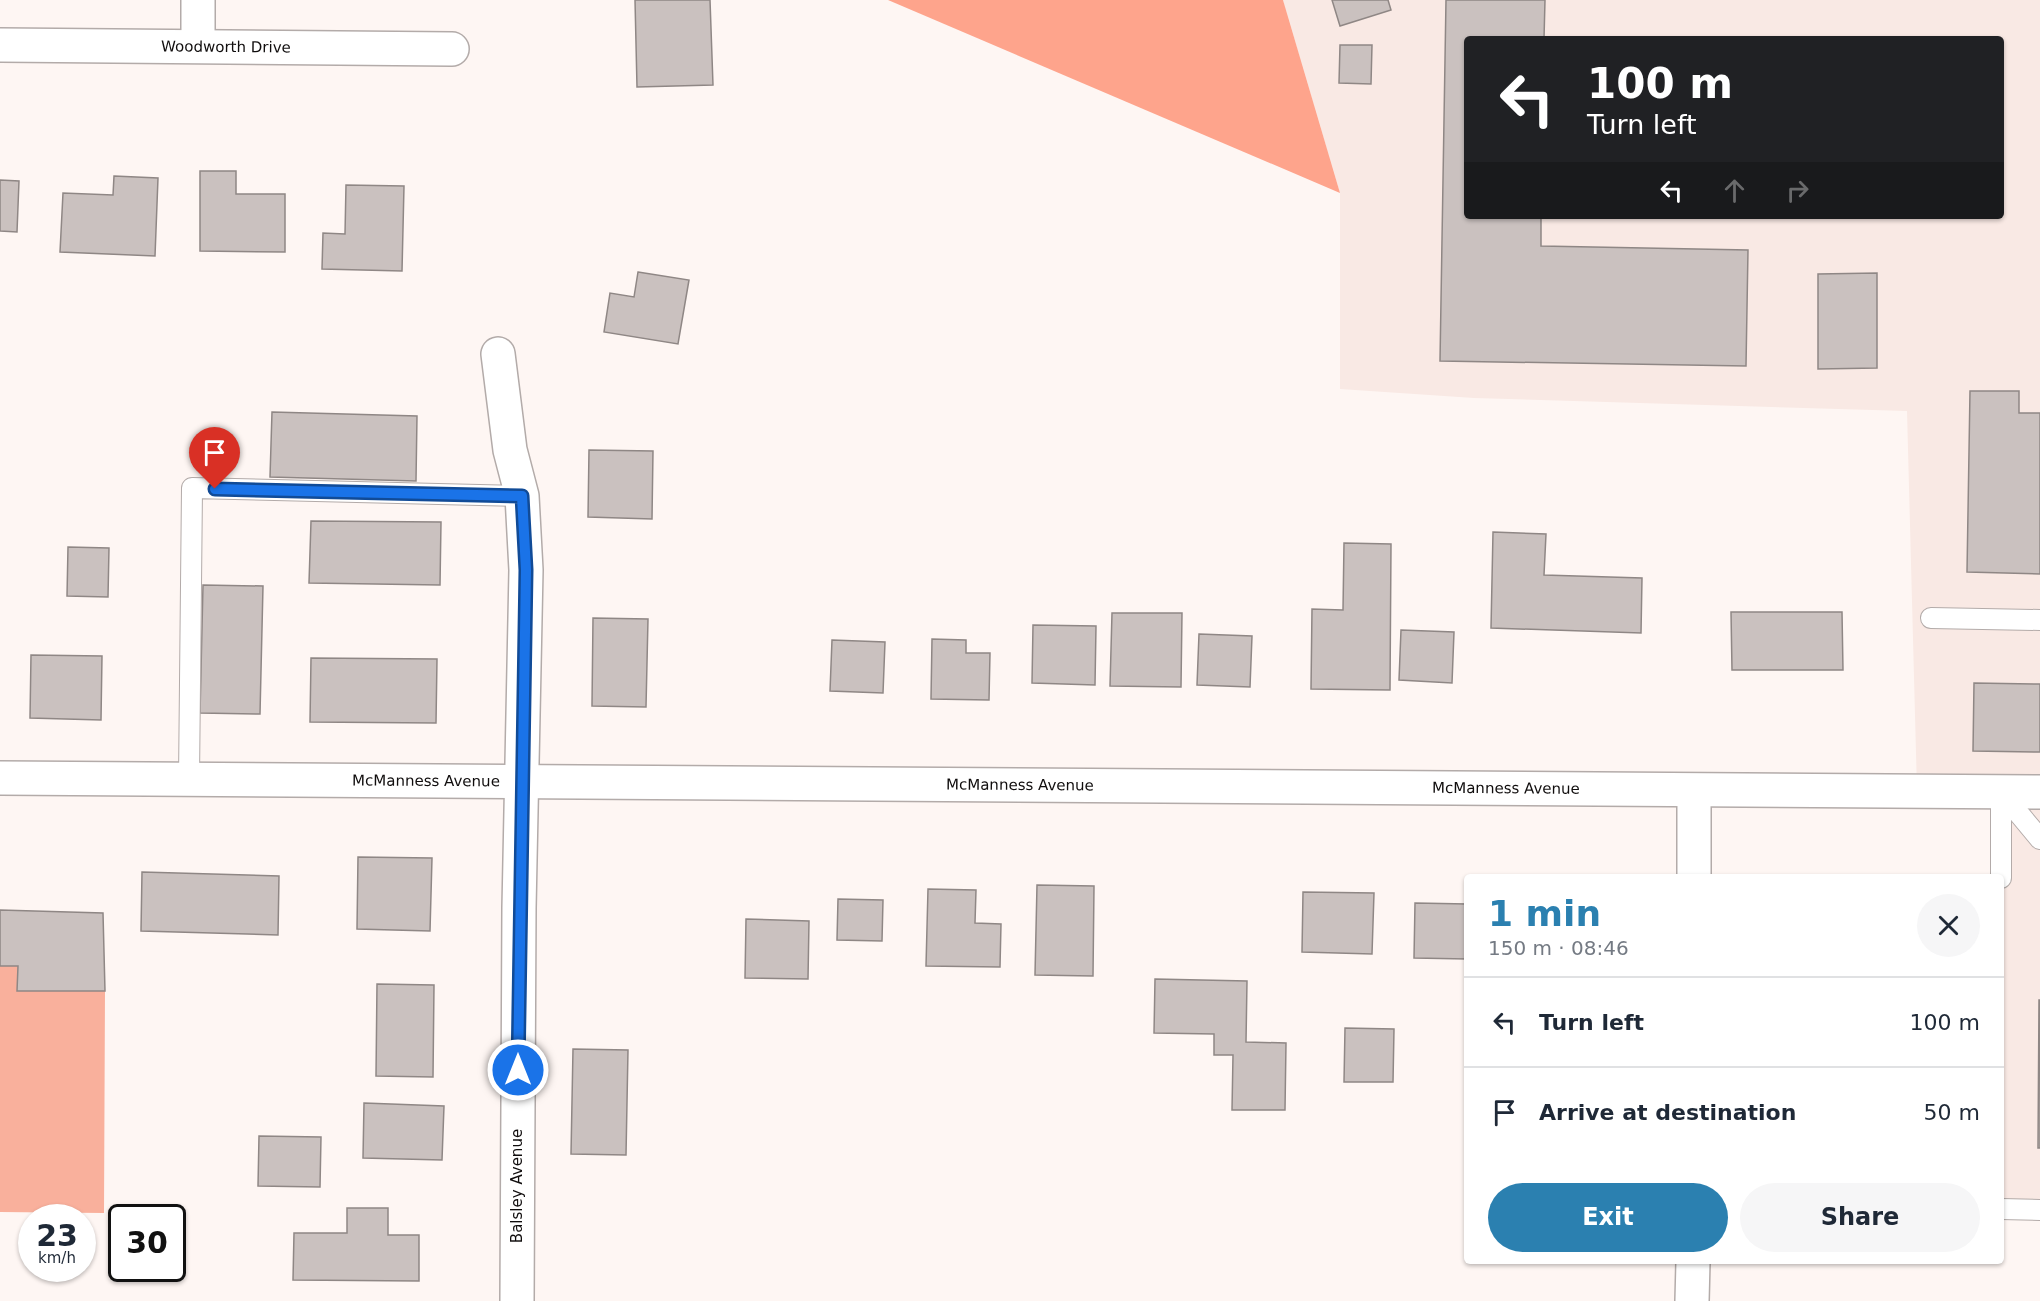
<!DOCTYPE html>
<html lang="en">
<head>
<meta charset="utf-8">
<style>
	body { margin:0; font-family:"DejaVu Sans",sans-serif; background:#f6f6f7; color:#1f2937; height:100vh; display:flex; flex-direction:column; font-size:22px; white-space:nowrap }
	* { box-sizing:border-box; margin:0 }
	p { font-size:20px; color:#747a83 }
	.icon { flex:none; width:33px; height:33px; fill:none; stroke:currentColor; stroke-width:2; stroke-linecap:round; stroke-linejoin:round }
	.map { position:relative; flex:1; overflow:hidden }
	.panel { position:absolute; left:1464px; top:874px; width:540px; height:390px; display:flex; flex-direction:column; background:#fff; border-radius:6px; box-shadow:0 2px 4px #0004 }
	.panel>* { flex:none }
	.guide { position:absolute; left:1464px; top:36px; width:540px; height:183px; border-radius:6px; box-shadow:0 2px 4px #0004; background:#202124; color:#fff; overflow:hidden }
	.speed { position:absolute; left:18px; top:1204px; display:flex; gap:12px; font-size:30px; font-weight:700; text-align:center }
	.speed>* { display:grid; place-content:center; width:78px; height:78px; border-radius:50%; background:#fff; box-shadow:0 2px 4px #0004; line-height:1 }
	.speed small { font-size:15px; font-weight:400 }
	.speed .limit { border:3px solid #111; border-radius:9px; background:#fff; color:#111 }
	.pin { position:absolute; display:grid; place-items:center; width:51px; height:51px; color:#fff; margin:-62px -26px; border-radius:50% 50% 50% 0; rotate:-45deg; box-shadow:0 0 6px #0007 }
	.pin .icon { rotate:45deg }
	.me { position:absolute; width:66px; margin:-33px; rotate:0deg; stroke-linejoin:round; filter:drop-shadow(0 0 4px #0008) }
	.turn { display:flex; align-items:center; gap:21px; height:126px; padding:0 24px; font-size:27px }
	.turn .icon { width:78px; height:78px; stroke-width:2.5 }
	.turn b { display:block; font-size:42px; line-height:51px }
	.lanes { display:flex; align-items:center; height:57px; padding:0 24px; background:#0003; justify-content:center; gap:30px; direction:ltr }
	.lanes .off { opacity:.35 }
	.round { display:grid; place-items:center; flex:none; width:63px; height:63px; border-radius:32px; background:#f6f6f7 }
	.summary { display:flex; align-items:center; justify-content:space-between; height:102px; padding:0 24px }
	h1 { font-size:36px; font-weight:800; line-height:45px; color:#2b80b0 }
	.primary-button { display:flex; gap:12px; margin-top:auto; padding:12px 24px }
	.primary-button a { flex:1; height:69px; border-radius:36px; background:#2b80b0; color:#fff; font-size:24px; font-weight:800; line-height:69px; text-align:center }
	.primary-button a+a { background:#f6f6f7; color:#1f2937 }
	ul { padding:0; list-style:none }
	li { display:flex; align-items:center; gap:18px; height:90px; padding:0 24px; border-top:2px solid #e0e1e3 }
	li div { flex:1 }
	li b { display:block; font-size:22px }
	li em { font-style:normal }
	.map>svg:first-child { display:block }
	.built { fill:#f9e9e4; fill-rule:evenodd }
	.green { fill:#f9b09c }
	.forest { fill:#fea48c }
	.building { fill:#cac1bf; stroke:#8f8785; stroke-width:1.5 }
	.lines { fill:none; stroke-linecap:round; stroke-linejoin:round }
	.lane-casing { stroke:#b3aba9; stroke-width:22 }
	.street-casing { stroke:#b3aba9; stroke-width:36 }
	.lane { stroke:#fff; stroke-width:20 }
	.street { stroke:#fff; stroke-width:33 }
	.route-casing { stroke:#114b97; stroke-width:15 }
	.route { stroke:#1a73e8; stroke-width:10 }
	.labels { text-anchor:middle; stroke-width:5; stroke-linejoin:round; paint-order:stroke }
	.street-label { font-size:15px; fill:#100d0d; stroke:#fff }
</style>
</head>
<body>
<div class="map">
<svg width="2040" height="1301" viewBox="0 0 2040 1301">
	<rect width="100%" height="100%" fill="#fef6f3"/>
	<path class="built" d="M 1283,0 L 2040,0 L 2040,1210 L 2001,1209 L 2001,792 L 1917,791 L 1907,411 L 1474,398 L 1340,389 L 1340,193 ZM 1467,39 L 2001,39 L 2001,216 L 1467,216 Z"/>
	<path class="green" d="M 0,966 L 18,966 L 18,991 L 105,991 L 104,1213 L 0,1212 Z"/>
	<path class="forest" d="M 888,0 L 1283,0 L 1340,193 Z"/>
	<g class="building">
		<path d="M 635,0 L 710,0 L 713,85 L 637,87 Z"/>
		<path d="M 1332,0 L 1388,0 L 1391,10 L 1340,26 Z"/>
		<path d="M 1446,0 L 1545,0 L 1544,39 L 1467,39 L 1467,216 L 1541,216 L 1541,246 L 1748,250 L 1746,366 L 1440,361 Z"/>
		<path d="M 1340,45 L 1372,45 L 1371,84 L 1339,83 Z"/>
		<path d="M 200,171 L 236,171 L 236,194 L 285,194 L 285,252 L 200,251 Z"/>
		<path d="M 114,176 L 158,178 L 155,256 L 60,252 L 63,193 L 113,195 Z"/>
		<path d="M 0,180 L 19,181 L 17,232 L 0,231 Z"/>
		<path d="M 346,185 L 404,186 L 402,271 L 322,269 L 323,233 L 345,234 Z"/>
		<path d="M 638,272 L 689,280 L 678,344 L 604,332 L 610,293 L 634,297 Z"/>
		<path d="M 1877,273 L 1877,368 L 1818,369 L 1818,274 Z"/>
		<path d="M 1970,391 L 2019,391 L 2019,413 L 2040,413 L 2040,574 L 1967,572 Z"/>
		<path d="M 272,412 L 417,416 L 416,481 L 270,477 Z"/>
		<path d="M 589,450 L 653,451 L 652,519 L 588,517 Z"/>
		<path d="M 311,521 L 441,522 L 440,585 L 309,583 Z"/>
		<path d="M 1493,532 L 1546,534 L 1544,575 L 1642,578 L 1641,633 L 1491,628 Z"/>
		<path d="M 1344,543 L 1391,544 L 1390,690 L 1311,689 L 1312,609 L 1343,610 Z"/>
		<path d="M 68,547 L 109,548 L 108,597 L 67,596 Z"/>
		<path d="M 203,585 L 263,586 L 260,714 L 200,713 Z"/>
		<path d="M 1731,612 L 1842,612 L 1843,670 L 1732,670 Z"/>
		<path d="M 1112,613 L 1182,613 L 1181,687 L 1110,686 Z"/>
		<path d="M 593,618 L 648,619 L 646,707 L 592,706 Z"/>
		<path d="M 1033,625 L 1096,626 L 1095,685 L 1032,683 Z"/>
		<path d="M 1401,630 L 1454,632 L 1452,683 L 1399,680 Z"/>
		<path d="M 1199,634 L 1252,636 L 1250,687 L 1197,685 Z"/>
		<path d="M 932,639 L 966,640 L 966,653 L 990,653 L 989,700 L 931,699 Z"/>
		<path d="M 832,640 L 885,642 L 883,693 L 830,691 Z"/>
		<path d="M 31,655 L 102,656 L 101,720 L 30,718 Z"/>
		<path d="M 311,658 L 437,659 L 436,723 L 310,722 Z"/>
		<path d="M 1974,683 L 2040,684 L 2040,752 L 1973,751 Z"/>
		<path d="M 358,857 L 432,858 L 430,931 L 357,929 Z"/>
		<path d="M 142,872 L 279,876 L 278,935 L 141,931 Z"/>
		<path d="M 1037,885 L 1094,886 L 1093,976 L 1035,975 Z"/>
		<path d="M 928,889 L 976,890 L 975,923 L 1001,924 L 1000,967 L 926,966 Z"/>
		<path d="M 1303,892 L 1374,893 L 1372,954 L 1302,952 Z"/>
		<path d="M 838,899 L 883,900 L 882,941 L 837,940 Z"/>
		<path d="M 1415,903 L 1467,904 L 1467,959 L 1414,958 Z"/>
		<path d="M 0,910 L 103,913 L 105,991 L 17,991 L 18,966 L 0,966 Z"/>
		<path d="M 746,919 L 809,921 L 808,979 L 745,978 Z"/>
		<path d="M 1155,979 L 1247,981 L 1246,1042 L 1286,1043 L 1285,1110 L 1232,1110 L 1233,1055 L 1214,1055 L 1214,1034 L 1154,1033 Z"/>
		<path d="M 377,984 L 434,985 L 433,1077 L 376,1076 Z"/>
		<path d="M 2039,1000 L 2040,1000 L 2040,1148 L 2038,1148 Z"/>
		<path d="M 1345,1028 L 1394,1029 L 1393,1082 L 1344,1082 Z"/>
		<path d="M 573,1049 L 628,1050 L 626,1155 L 571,1154 Z"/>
		<path d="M 364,1103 L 444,1106 L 442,1160 L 363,1158 Z"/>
		<path d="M 259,1136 L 321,1137 L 320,1187 L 258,1186 Z"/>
		<path d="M 347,1208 L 388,1208 L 388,1235 L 419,1235 L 419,1281 L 293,1280 L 294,1233 L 347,1233 Z"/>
	</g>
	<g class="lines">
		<defs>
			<g id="lane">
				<path d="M 1931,618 L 2040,620"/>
				<path d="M 189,779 L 192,488 L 522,496"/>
				<path d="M 2001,792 L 2040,839"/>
				<path d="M 2001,878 L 2001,792"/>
				<path d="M 2001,1209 L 2040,1210"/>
			</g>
			<g id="street">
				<path id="s1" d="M 0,45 L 452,49"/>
				<path d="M 198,46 L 198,0"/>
				<path d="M 498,354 L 510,450 L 522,496 L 526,570 L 519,908 L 517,1301"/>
				<path id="s2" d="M 0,778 L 2040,792"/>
				<path d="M 1694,792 L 1694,878"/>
				<path d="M 1692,1301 L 1693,1262"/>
			</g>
		</defs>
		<use href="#lane" class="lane-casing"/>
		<use href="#street" class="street-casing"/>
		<use href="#lane" class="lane"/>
		<use href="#street" class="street"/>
	</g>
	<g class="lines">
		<defs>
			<path id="route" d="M 215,489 L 522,496 L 526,570 L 518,1070"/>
		</defs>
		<use href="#route" class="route-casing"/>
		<use href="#route" class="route"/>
	</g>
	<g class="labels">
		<g class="street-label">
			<text dy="5" stroke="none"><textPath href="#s1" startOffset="226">Woodworth Drive</textPath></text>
			<text dy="5" stroke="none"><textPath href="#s2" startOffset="426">McManness Avenue</textPath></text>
			<text dy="5" stroke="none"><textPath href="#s2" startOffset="1020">McManness Avenue</textPath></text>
			<text dy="5" stroke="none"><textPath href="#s2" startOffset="1506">McManness Avenue</textPath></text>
			<text transform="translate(517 1186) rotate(-90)" y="5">Balsley Avenue</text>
		</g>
	</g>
</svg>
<div class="speed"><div>23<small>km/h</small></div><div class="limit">30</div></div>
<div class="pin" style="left:215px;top:489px;background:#d93025"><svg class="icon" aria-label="arrive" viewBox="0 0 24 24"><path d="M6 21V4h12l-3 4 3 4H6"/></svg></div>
<svg class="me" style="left:518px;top:1070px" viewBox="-20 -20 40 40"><circle r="17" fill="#1a73e8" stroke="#fff" stroke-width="3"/><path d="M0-11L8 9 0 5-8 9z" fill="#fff"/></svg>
<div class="guide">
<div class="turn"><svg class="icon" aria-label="left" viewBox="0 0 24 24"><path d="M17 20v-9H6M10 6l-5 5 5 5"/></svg><div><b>100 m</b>Turn left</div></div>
<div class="lanes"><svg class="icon" aria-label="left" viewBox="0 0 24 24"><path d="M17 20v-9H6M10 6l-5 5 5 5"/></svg><svg class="icon off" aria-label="ahead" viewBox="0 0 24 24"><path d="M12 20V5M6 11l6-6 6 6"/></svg><svg class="icon off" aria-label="right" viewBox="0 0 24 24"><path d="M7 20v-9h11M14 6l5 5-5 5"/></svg></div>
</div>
<section class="panel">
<div class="summary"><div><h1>1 min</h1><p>150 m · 08:46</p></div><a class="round"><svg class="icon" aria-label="close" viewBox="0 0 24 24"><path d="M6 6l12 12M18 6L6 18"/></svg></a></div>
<ul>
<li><svg class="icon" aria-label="left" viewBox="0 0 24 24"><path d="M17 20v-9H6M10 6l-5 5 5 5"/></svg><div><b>Turn left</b></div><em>100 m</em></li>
<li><svg class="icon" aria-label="arrive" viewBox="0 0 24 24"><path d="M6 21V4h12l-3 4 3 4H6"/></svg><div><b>Arrive at destination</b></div><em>50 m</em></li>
</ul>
<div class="primary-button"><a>Exit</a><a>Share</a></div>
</section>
</div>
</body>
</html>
